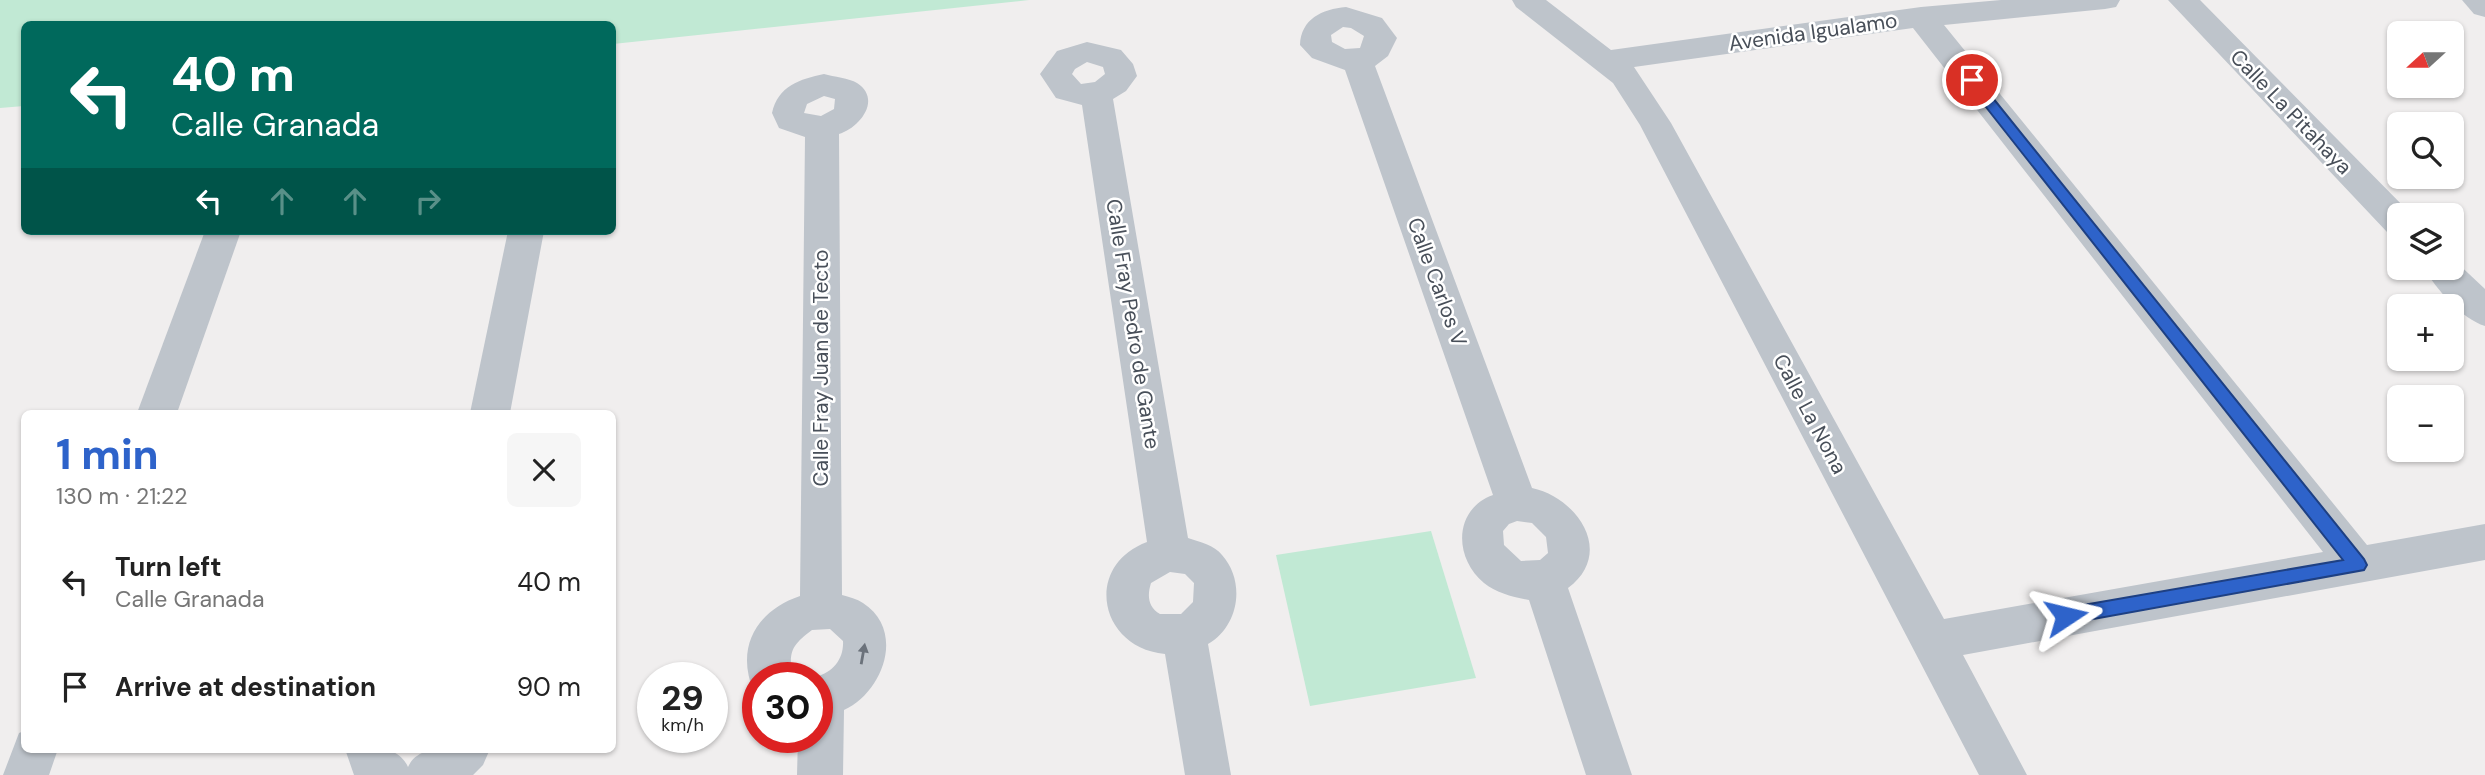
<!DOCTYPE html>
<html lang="en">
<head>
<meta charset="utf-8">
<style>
	body { margin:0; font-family:"DM Sans",sans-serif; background:#f6f6f6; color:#222; height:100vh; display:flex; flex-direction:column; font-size:26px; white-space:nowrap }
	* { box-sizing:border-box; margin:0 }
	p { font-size:23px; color:#767676 }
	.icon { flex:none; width:38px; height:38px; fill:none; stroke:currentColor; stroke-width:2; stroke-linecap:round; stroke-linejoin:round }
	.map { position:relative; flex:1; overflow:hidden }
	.drawer { position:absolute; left:21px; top:410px; width:595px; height:343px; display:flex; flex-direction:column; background:#fff; border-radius:10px; box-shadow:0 2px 5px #0004 }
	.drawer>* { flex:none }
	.top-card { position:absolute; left:21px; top:21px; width:595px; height:214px; border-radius:10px; box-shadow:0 2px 5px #0004; background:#00695c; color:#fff; overflow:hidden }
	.needle { width:46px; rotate:249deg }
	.fabs { position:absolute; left:2387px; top:21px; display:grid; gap:14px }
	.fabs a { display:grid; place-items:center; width:77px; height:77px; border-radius:10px; background:#fff; box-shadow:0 2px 5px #0004; font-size:35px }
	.speed { position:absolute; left:637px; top:662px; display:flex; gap:14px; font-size:35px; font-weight:700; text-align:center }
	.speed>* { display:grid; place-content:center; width:91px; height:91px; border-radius:50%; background:#fff; box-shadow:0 2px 5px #0004; line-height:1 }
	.speed small { font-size:18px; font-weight:400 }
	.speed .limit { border:10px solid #d22; background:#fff; color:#111 }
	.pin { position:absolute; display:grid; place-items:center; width:60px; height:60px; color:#fff; margin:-30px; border:4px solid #fff; border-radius:50%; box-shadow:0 2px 7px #0007 }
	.me { position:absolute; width:77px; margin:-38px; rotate:80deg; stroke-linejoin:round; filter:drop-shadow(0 0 5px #0008) }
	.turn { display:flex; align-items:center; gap:24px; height:147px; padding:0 35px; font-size:32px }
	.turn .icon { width:91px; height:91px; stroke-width:2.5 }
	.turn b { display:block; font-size:49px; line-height:60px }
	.lanes { display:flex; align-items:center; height:66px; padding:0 35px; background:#0003; justify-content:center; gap:35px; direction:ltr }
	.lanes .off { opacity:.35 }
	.round { display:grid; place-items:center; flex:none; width:74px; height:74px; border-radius:10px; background:#f6f6f6 }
	.summary { display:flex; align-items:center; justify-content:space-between; height:119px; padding:0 35px }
	h1 { font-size:42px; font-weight:800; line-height:52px; color:#2e63ca }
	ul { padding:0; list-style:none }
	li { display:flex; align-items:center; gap:21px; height:105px; padding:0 35px }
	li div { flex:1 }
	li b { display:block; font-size:26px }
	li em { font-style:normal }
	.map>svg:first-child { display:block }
	.green { fill:#c1e9d4 }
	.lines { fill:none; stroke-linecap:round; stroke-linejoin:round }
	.minor { fill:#bec4cb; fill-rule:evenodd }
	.oneway { fill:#6b727b }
	.route { fill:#2e63ca; stroke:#1e4083; stroke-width:2 }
	.labels { text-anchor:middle; stroke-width:5; stroke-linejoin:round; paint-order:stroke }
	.street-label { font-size:21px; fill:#484f59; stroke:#fff }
</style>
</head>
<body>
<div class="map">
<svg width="2485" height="775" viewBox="0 0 2485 775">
	<rect width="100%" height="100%" fill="#f0eeee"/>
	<g class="green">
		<path d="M 0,0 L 1029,0 L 613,44 L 612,24 L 24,24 L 24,106 L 0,108 Z"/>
		<path d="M 1431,531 L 1476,678 L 1310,706 L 1276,555 Z"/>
	</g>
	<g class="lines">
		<g class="minor">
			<path d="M 1512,0 L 1546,0 L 1611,50 L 1921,7 L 2001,0 L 2120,0 L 2116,7 L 2105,9 L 1944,25 L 2367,545 L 2485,524 L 2485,560 L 1963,655 L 2027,775 L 1979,775 L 1640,125 L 1613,83 L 1516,7 ZM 1913,28 L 2323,552 L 1944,619 L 1671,123 L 1634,67 Z"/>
			<path d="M 2168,0 L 2200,0 L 2411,214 L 2399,215 L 2399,236 L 2387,232 Z"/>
			<path d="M 2462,0 L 2485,0 L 2485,17 L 2474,14 Z"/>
			<path d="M 1346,7 L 1382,18 L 1397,38 L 1388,56 L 1375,66 L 1532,488 C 1578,498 1615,553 1568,588 L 1632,775 L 1586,775 L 1529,600 C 1513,597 1496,593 1484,583 C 1453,557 1454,509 1493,495 L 1345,70 L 1312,58 L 1300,45 C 1301,19 1322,9 1346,7 ZM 1343,27 L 1351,28 L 1364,36 L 1360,48 L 1345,49 L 1332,42 L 1331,35 ZM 1517,521 L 1532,523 L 1546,537 L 1548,553 L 1540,560 L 1521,561 L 1504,545 L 1503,531 L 1509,524 Z"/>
			<path d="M 1087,42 L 1121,50 L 1133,64 L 1137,76 L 1126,91 L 1113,99 L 1188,538 C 1200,542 1214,545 1222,555 C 1246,582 1239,626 1208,644 L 1231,775 L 1185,775 L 1165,654 C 1099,648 1083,566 1147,542 L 1082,105 L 1056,98 L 1040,74 L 1057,51 ZM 1087,62 L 1103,67 L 1105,74 L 1095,82 L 1081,84 L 1072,74 L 1075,69 ZM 1170,572 L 1185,574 L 1194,583 L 1193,602 L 1181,614 L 1160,614 C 1148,607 1147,596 1151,583 Z"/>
			<path d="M 824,74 C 834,77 849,78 857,83 C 883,100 858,129 839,134 L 842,595 C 849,597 857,599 863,603 C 906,631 883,692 844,710 L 843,775 L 797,775 L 798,737 L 817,737 L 816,677 C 833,672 844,659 843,641 L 830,629 L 812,630 C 791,646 789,651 792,677 L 758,677 L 758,693 L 754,692 C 735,648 756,611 800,596 L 805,137 L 779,128 L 772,113 C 778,86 800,79 824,74 ZM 824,96 L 835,99 L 834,109 L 821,116 L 804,113 L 807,104 Z"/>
			<path d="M 205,231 L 241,231 L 177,413 L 137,413 Z"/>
			<path d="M 508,231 L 544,231 L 510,413 L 470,413 Z"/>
			<path d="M 2452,258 L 2485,289 L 2485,326 C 2462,319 2436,289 2424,268 L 2452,268 Z"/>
			<path d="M 24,731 L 24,749 L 58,749 L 49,775 L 3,775 L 19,733 Z"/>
			<path d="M 345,749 C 368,749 397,743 408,767 C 420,740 466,749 490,749 L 483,765 L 473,775 L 354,775 Z"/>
		</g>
	</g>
	<defs><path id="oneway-solid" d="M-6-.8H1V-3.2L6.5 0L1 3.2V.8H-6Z" transform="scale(1.75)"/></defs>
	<use class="oneway" href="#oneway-solid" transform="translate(863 654) rotate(-80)"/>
	<path class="route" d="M 1972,76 L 1976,77 L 2364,559 L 2367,565 L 2364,570 L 2066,624 L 2060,622 L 2057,616 L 2060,610 L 2066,608 L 2343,560 L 1967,83 L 1967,77 Z"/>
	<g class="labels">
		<g class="street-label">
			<text transform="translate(1813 32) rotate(-8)" y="7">Avenida Igualamo</text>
			<text transform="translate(2291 112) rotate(46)" y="7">Calle La Pitahaya</text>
			<text transform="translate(1437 282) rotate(70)" y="7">Calle Carlos V</text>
			<text transform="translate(1133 324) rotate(81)" y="7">Calle Fray Pedro de Gante</text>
			<text transform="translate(821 368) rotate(-90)" y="7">Calle Fray Juan de Tecto</text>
			<text transform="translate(1810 414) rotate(62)" y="7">Calle La Nona</text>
		</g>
	</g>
</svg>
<div class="fabs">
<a><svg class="needle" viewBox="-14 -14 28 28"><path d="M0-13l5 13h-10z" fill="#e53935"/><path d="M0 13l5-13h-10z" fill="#767676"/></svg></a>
<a><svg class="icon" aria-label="search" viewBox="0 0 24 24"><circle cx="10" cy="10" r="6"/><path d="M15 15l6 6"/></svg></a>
<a><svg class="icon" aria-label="layers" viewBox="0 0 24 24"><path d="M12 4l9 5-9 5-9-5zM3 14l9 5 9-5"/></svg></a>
<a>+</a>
<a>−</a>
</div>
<div class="speed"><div>29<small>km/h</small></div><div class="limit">30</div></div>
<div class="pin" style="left:1972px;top:80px;background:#d93025"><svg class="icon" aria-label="arrive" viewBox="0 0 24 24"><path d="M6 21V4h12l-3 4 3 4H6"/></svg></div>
<svg class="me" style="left:2066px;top:616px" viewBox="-20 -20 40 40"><path d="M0-17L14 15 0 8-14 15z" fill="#2e63ca" stroke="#fff" stroke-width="4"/></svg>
<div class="top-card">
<div class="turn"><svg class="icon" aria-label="left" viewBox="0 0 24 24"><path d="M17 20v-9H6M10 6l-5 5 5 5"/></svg><div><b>40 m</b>Calle Granada</div></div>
<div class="lanes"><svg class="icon" aria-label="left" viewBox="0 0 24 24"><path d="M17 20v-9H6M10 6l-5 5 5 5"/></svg><svg class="icon off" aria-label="ahead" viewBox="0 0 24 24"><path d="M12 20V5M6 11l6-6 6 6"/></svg><svg class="icon off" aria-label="ahead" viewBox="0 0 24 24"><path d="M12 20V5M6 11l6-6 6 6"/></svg><svg class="icon off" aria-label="right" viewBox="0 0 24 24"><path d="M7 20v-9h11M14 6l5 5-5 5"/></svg></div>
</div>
<section class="drawer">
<div class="summary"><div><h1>1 min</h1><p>130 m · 21:22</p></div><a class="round"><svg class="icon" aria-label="close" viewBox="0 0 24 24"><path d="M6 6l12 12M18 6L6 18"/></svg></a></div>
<ul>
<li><svg class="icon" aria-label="left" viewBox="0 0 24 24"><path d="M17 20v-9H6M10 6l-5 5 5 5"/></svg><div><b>Turn left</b><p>Calle Granada</p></div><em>40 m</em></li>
<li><svg class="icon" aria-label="arrive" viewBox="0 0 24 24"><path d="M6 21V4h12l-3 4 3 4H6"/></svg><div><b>Arrive at destination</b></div><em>90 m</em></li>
</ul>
</section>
</div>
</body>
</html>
